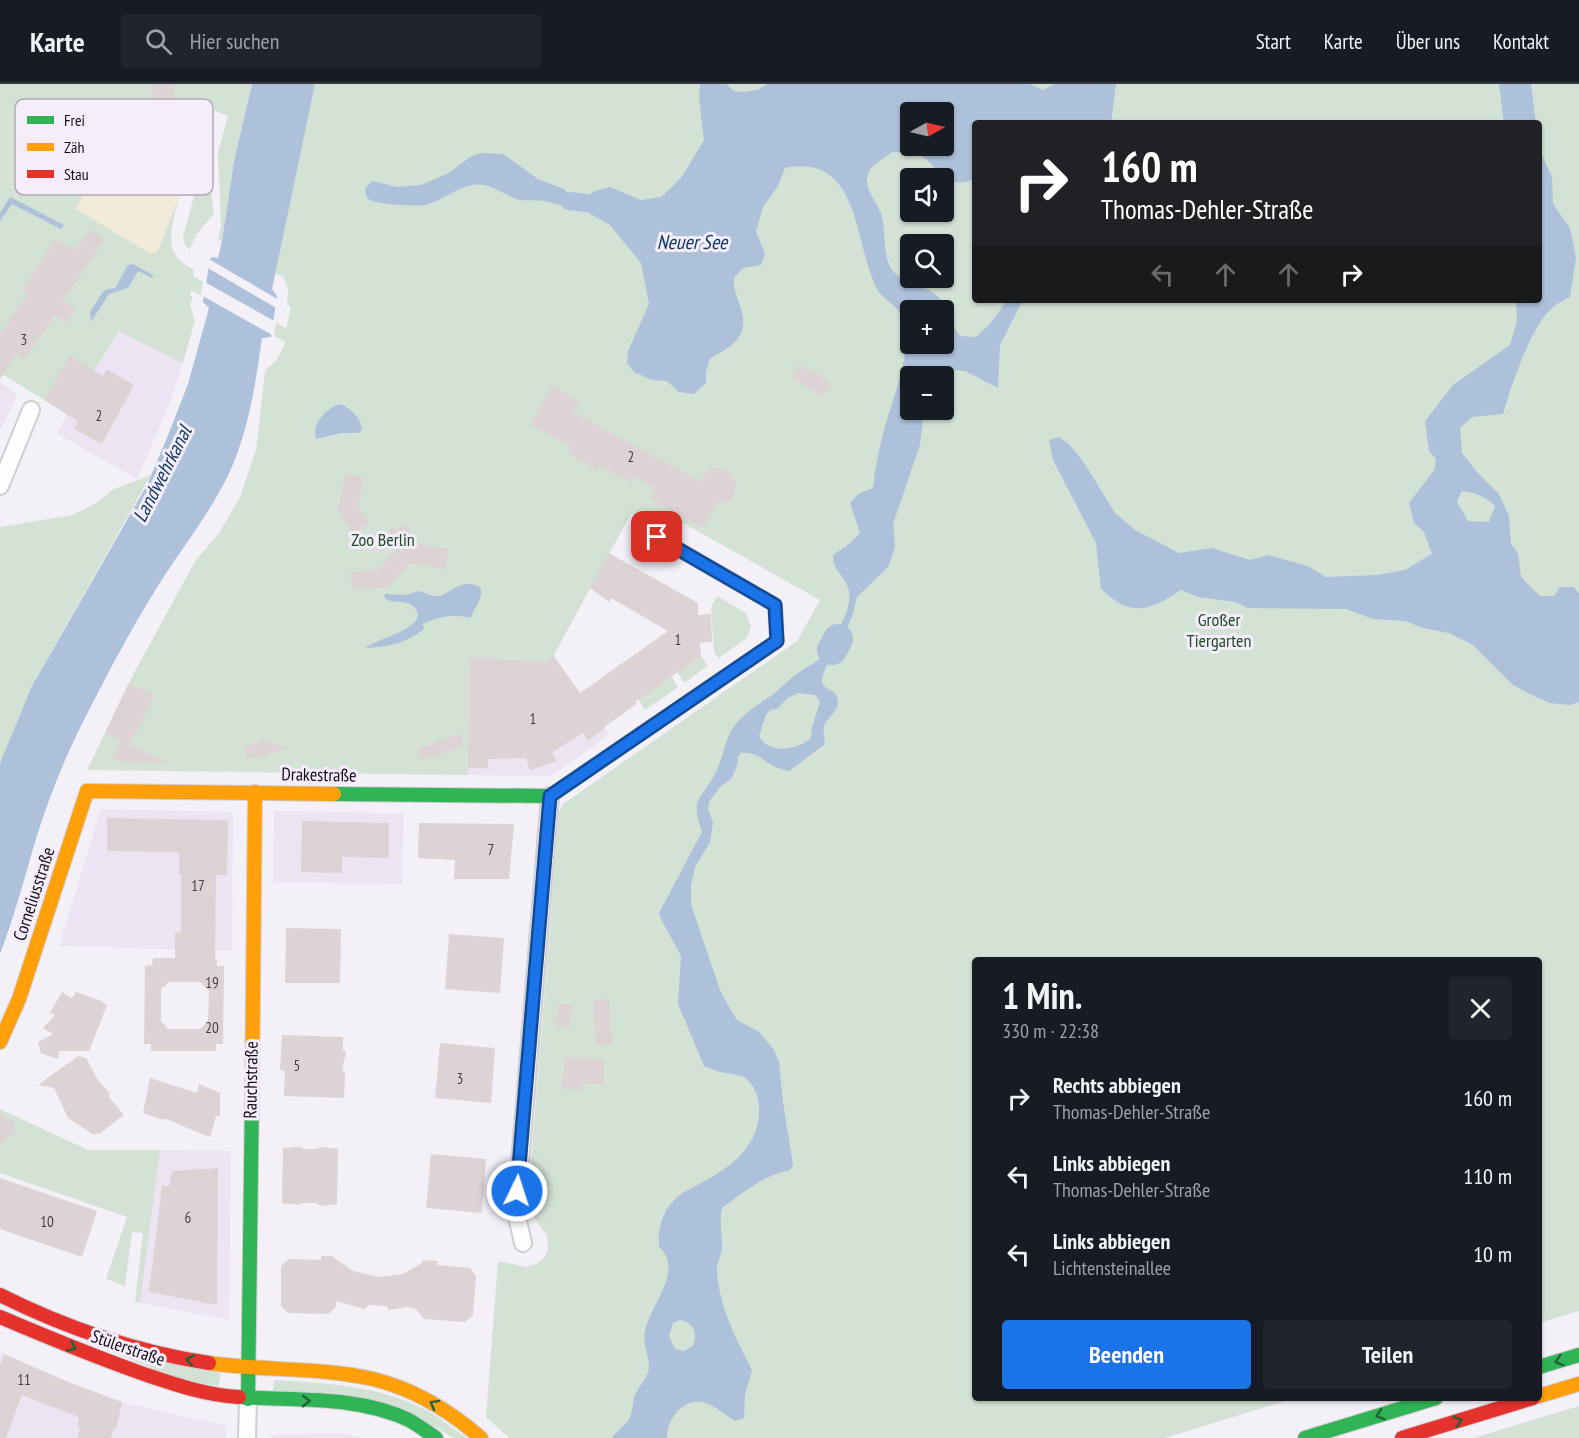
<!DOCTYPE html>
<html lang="de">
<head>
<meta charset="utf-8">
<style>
	body { margin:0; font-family:"PT Sans Narrow",sans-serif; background:#20242c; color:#f1f3f6; height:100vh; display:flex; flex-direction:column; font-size:22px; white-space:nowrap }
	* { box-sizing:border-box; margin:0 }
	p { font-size:20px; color:#9ea1a6 }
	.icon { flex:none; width:33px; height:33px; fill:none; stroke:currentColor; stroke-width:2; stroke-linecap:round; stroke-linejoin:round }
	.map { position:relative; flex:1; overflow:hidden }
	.drawer { position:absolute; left:972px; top:873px; width:570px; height:444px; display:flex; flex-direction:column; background:#171b24; border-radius:6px; box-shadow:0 2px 4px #0004 }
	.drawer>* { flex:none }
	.guide { position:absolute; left:972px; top:36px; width:570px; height:183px; border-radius:6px; box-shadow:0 2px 4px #0004; background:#202124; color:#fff; overflow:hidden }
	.needle { width:39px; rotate:82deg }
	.tools { position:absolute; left:900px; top:18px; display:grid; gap:12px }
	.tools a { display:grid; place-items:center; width:54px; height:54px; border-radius:6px; background:#171b24; box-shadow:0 2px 4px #0004; font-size:30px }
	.pin { position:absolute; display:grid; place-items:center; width:51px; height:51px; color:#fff; margin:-26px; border-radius:12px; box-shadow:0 3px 9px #0006 }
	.me { position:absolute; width:66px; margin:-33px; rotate:4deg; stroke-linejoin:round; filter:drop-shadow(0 0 4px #0008) }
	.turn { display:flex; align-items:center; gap:21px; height:126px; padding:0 30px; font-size:27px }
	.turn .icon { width:78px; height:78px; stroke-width:2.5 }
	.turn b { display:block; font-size:42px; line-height:51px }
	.lanes { display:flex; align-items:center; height:57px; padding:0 30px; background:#0003; justify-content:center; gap:30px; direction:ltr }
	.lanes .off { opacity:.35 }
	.round { display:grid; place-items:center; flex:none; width:63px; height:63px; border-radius:6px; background:#20242c }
	.overview { display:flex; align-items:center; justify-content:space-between; height:102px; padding:0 30px }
	h1 { font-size:36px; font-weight:800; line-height:45px }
	.action { display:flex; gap:12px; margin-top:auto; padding:12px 30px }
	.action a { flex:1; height:69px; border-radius:6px; background:#1a73e8; color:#fff; font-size:24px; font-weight:800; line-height:69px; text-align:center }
	.action a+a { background:#20242c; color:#f1f3f6 }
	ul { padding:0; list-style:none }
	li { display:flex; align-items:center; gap:18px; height:78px; padding:0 30px }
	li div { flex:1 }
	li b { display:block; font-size:22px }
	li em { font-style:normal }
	header { display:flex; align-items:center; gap:36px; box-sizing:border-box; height:84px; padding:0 30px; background:#171b24; border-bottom:2px solid #363941 }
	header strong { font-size:28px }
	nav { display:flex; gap:33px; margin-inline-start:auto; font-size:21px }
	.search { width:420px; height:54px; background:#20242c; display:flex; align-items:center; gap:15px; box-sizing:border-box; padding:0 21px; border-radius:6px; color:#9ea1a6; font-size:22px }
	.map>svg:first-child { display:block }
	.built { fill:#ece4f2 }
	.green { fill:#d4e2d6; fill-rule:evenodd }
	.sand { fill:#f2ebda }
	.water { fill:#adc1da; fill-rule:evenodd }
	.pier { fill:#f4f0f8 }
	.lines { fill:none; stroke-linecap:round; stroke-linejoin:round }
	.canal { stroke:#adc1da; stroke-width:18 }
	.river { stroke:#adc1da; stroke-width:30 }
	.building { fill:#ddd2d4; fill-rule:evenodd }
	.street-casing { stroke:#d0cdd3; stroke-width:20 }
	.fast-casing { stroke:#d0cdd3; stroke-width:16 }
	.slow-casing { stroke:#d0cdd3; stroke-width:16 }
	.jam-casing { stroke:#d0cdd3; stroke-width:16 }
	.street { stroke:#fdfdfe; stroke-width:16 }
	.fast { stroke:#30b455; stroke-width:14 }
	.slow { stroke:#ff9f0a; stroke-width:14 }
	.jam { stroke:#e5322d; stroke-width:14 }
	.oneway { stroke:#216235 }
	.route-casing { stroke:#114b97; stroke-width:15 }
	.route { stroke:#1a73e8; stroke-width:10 }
	.labels { text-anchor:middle; stroke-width:6; stroke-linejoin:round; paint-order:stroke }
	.number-label { font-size:15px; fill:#454045 }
	.park-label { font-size:18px; fill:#1b4b20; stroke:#f5edfb }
	.street-label { font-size:18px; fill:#121015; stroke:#f5edfb }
	.water-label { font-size:20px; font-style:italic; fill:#103c66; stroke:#f5edfb }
	.key { fill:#f5edfb; stroke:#b1abb6; stroke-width:1.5 }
	.key-label { font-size:16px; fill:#121015 }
</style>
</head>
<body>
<header>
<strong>Karte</strong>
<div class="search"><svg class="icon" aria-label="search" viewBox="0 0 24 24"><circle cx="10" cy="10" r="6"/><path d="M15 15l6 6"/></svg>Hier suchen</div>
<nav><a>Start</a><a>Karte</a><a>Über uns</a><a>Kontakt</a></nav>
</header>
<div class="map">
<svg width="1579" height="1354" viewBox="0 0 1579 1354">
	<rect width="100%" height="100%" fill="#f4f0f8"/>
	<g class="built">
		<path d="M 119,246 L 183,279 L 165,331 L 137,395 L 56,349 Z"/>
		<path d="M 0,297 L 15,309 L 16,314 L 0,347 Z"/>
		<path d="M 553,571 L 609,651 L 551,692 L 468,691 L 469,573 L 549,578 Z"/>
		<path d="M 101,725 L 233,728 L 232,867 L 59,862 Z"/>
		<path d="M 274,727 L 404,729 L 402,800 L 273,799 Z"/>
		<path d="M 160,1066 L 231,1067 L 229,1236 L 140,1219 Z"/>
		<path d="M 0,1268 L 30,1282 L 122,1318 L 226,1342 L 226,1354 L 0,1354 Z"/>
		<path d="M 341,1349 L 361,1354 L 269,1354 L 278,1350 Z"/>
	</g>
	<g class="green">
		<path d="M 0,0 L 252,0 L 234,77 L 222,157 L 218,156 L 221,142 L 218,68 L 228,32 L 212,26 C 200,58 166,132 172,163 C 174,174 185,181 194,186 L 193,192 L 286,244 L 291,223 L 287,221 L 288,205 L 283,192 L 275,190 L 280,162 L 315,0 L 1579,0 L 1579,1227 L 1539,1239 L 1539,876 L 975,876 L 975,1314 L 1295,1314 L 1165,1354 L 509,1354 L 486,1333 L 498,1177 L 527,1183 L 536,1180 L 544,1174 L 548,1166 L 547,1152 L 535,1135 L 528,1114 L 559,727 L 563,720 L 797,557 L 820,516 L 672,433 L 631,430 L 550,578 L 469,573 L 468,691 L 87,686 L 136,585 L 196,476 L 219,449 L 240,413 L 256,366 L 265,287 L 277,276 L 285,258 L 191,206 L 190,211 L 193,213 L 190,221 L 195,237 L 183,279 L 119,247 L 67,330 L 0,289 ZM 910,28 L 944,28 L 944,62 L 910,62 ZM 975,39 L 1539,39 L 1539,216 L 975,216 ZM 910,94 L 944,94 L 944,128 L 910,128 ZM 910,160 L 944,160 L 944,194 L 910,194 ZM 910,226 L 944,226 L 944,260 L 910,260 ZM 910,292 L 944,292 L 944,326 L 910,326 Z"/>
		<path d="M 207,78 L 214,130 L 196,151 L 189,166 L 184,159 L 183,152 L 200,91 Z"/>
		<path d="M 151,391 L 31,604 L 0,679 L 0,443 L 72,431 L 93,421 L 114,405 Z"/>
		<path d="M 717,512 L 746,529 L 751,542 L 747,554 L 719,574 L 714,569 L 711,523 Z"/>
		<path d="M 701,572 L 708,582 L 684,599 L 677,588 Z"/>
		<path d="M 671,592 L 678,603 L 645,626 L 638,615 Z"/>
		<path d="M 0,1025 L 88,1066 L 160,1066 L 140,1219 L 135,1218 L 143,1149 L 132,1148 L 125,1202 L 106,1195 L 127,1133 L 0,1089 Z"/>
		<path d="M 103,1265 L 220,1289 L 219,1302 L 186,1297 Z"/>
		<path d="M 274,1296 C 325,1299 377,1301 424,1325 C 439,1333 453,1345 467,1354 L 453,1354 L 438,1344 L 273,1308 Z"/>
		<path d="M 1579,1322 L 1579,1354 L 1473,1354 Z"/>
	</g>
	<path class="sand" d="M 173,18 L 212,26 L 158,167 L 153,169 L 146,167 L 76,125 L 95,88 L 104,81 L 148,81 L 150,66 L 164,65 Z"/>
	<g class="water">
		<path d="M 252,0 L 315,0 L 272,205 L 277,212 L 271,253 L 262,254 C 256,296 250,338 234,378 C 215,424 182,463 156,505 C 130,547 106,592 84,636 C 64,675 48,716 35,758 C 24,796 14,833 0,870 L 0,679 L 31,604 L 147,401 L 169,349 L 188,300 L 209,224 L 203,218 L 210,175 L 213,173 L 218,174 L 222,157 L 234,77 Z"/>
		<path d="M 700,0 L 726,0 L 734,7 L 743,8 L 758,6 L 767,0 L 1030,0 L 1043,6 L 1054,0 L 1116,0 L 1111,39 L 975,39 L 975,95 C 942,107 944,86 920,71 C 913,67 900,69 892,68 C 885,74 870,81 868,90 C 863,107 879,118 882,133 C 886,149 882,174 893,187 C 906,201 929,201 941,216 C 950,227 949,239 960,252 L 976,253 L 990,240 L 1007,216 L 1023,216 L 1000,261 L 998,304 L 965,287 L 949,286 L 940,292 L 910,292 L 910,326 L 924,326 L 920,361 L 893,440 L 895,463 L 889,482 L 857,513 L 852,533 L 842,556 L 835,553 C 842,538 855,518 847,501 C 841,488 833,486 833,471 L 849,460 L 860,449 L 850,419 L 858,410 L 873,404 C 875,384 879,365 884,346 C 893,314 907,282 906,249 C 905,220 882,219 875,201 C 854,155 859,69 785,84 L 778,102 L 763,123 L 756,147 L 765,170 L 761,181 L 743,184 L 734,194 C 732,217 756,236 734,259 C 728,266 717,269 710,275 L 706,288 L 706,299 L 694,310 L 679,308 L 667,297 L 652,296 L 634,288 L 627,279 L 628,267 L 649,220 L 641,179 L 610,141 L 584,126 L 586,119 L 592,108 L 610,103 L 641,116 L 661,113 L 672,103 L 683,91 L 704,56 L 699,13 ZM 910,28 L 944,28 L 944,62 L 910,62 ZM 910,226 L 944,226 L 944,260 L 910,260 Z"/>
		<path d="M 1499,0 L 1531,0 L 1536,39 L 1504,39 Z"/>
		<path d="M 1539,59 L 1540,67 L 1552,93 L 1553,120 L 1570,144 L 1576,174 L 1570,213 C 1564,216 1558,219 1553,223 C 1530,243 1512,300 1503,330 L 1472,333 L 1460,344 L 1462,369 L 1478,389 L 1499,410 L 1509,432 L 1511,460 L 1518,469 L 1521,493 L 1540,512 L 1554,512 L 1560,503 L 1574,503 L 1579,510 L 1579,618 L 1570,621 L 1549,619 L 1528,609 L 1513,601 L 1473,561 L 1449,549 L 1423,544 L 1405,537 L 1373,535 L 1346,525 L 1247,524 L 1236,518 L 1198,513 L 1181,506 C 1149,527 1131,534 1101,505 L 1096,459 L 1053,376 L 1049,356 L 1059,353 L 1069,360 L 1085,380 L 1115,429 L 1135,446 L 1179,469 L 1212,464 L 1250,476 L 1268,471 L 1308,482 L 1326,493 L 1377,491 L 1405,486 L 1432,470 L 1424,448 L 1414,439 L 1409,419 L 1435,385 L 1436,375 L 1429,367 L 1425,337 L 1453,301 L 1510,261 L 1517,237 L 1516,216 L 1539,216 L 1539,147 L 1542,135 L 1539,125 ZM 1462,407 C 1476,409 1485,412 1495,422 L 1489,438 L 1468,437 L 1457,418 Z"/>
		<path d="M 481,69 L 503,70 L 538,95 L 564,105 L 570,112 L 566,121 C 558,122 552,118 544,117 C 535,115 524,118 516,115 C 501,109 489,98 473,101 C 455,104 442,117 425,121 C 415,123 378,120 370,116 C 365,113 365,107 366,103 L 373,97 L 397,103 L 421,101 L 449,89 L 470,73 Z"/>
		<path d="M 10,113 L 64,141 L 61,145 L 12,120 L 0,137 L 0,129 Z"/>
		<path d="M 133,180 L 153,191 L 152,194 L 138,187 L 128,204 L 109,210 L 91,238 L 90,228 L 104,206 L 115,204 L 128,181 Z"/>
		<path d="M 339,320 C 350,323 361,334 362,345 L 359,349 L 341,349 L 316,355 C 311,340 326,325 339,320 Z"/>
		<path d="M 465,500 C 496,499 474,522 471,534 C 454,530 440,532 423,540 L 424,545 C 406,559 388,563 366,564 C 373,555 433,544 414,523 C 407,514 392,522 384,513 L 385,510 L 405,511 L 419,507 C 448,519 440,507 465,500 Z"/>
		<path d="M 828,564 L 835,568 C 804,615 838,597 838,618 C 838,628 827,634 824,642 C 822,648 826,654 824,661 L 789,687 C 766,684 762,667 741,669 L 738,673 L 737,682 L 731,695 L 719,704 L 709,718 L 708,726 L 713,738 L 710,758 L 695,783 L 691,801 L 691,820 L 720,906 L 728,921 L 737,936 L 759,948 L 774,966 L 779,978 L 783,1018 L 793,1081 L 790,1086 C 764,1091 742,1109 722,1124 C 719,1137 722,1149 722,1162 C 722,1171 716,1180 717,1189 C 720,1224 736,1255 752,1286 L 745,1311 L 744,1334 L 735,1337 C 726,1331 716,1323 706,1319 C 684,1312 667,1334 667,1354 L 612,1354 C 616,1348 623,1343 628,1337 C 633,1330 632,1319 635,1311 C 639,1301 648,1295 649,1283 C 649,1271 642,1258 645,1247 C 650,1221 685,1186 659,1163 C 657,1144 663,1126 677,1113 C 684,1107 693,1104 701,1099 C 731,1084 760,1061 759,1025 C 759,1013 754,1000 744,993 C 738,990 728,990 721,988 C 715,987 710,984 704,982 L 678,920 L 681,872 L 661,835 L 659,829 L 702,748 C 690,713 700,718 715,690 C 725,670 724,653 739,636 C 750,625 764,617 776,608 C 785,600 794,591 804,585 C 817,577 820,577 828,564 ZM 798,609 L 815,611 L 820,618 L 812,643 L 811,654 C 797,666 769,671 759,652 L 766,631 L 770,626 L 777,625 L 788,614 ZM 680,1236 C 694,1239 698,1249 693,1262 L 684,1267 L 675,1265 L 669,1252 L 673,1239 Z"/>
	</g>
	<g class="pier">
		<path d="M 207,174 L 279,216 L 278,225 L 206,183 Z"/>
		<path d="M 203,197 L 276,238 L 274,252 L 201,211 Z"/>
	</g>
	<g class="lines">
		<path class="canal" d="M 569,117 L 586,119"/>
		<path class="river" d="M 832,566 L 838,555"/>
	</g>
	<g class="building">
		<path d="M 153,0 L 174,0 L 173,18 L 151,16 Z"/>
		<path d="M 89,147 L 98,148 L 104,156 L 63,217 L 75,225 L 66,239 L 55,231 L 24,276 L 16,270 L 0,295 L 0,251 L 28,209 L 23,206 L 55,155 L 75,166 Z"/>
		<path d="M 70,272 L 103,292 L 107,285 L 134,301 L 102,360 L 74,345 L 78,337 L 44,316 Z"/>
		<path d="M 799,281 L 831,298 L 823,312 L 791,294 Z"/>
		<path d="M 552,302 L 579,317 L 573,328 L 699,397 L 707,388 L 716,384 L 726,386 L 731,389 L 736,399 L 735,409 L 729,417 L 716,420 L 703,444 L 651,415 L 656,405 L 634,392 L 631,398 L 599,381 L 597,386 L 568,369 L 571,363 L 531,341 Z"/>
		<path d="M 345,390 L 364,394 L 358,422 L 369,439 L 354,450 L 338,426 Z"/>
		<path d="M 407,441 L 414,459 L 449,465 L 445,486 L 410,479 L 388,504 L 352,506 L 351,488 L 379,485 L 396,466 L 389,446 Z"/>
		<path d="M 609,469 L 698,519 L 698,531 L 711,530 L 712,558 L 700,559 L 701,572 L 635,618 L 637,620 L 604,643 L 605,644 L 588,657 L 583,649 L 552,668 L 557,677 L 530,686 L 526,674 L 488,675 L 488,684 L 468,684 L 469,573 L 550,578 L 553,571 L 580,609 L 668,547 L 611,514 L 609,518 L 590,504 Z"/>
		<path d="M 129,599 L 154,611 L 130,661 L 105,648 Z"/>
		<path d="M 460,650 L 464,661 L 422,677 L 418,665 Z"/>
		<path d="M 121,656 L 130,661 L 168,679 L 126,679 L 113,673 Z"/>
		<path d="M 266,657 L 289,664 L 247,675 L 244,663 Z"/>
		<path d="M 107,734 L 228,736 L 227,791 L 216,791 L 215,875 L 217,875 L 217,882 L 224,882 L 223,960 L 216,960 L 216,967 L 151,967 L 151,960 L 144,960 L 145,882 L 152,881 L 153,874 L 175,874 L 175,849 L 181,848 L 181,790 L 179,790 L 179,768 L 107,767 ZM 169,898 L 200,898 L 209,907 L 208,937 L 200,945 L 168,945 L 161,937 L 161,905 Z"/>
		<path d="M 302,737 L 389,739 L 389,774 L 342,773 L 342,789 L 301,788 Z"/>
		<path d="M 419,739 L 514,740 L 509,795 L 454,795 L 455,776 L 418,774 Z"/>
		<path d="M 286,844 L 341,845 L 340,899 L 285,899 Z"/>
		<path d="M 449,850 L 504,854 L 500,909 L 445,905 Z"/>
		<path d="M 62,908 L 72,914 L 76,908 L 99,916 L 107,921 L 89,967 L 59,967 L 58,975 L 40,969 L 40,964 L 38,958 L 53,950 L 43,944 L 55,931 L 50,929 Z"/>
		<path d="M 609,915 L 612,960 L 596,961 L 594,916 Z"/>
		<path d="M 558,920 L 572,921 L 570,943 L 556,942 Z"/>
		<path d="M 282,951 L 343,953 L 343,966 L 346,968 L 342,987 L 345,988 L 344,1014 L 284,1012 L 285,987 L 280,986 Z"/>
		<path d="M 440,959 L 495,964 L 491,1019 L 435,1014 Z"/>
		<path d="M 78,972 L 86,974 L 98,996 L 110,1010 L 108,1012 L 124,1031 L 99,1050 L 98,1049 L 94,1051 L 68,1034 L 54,1004 L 38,1001 Z"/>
		<path d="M 565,973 L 605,975 L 603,1000 L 582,999 L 581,1006 L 562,1005 Z"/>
		<path d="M 150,994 L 197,1009 L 199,1000 L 220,1009 L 220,1032 L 216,1032 L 211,1051 L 209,1053 L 164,1034 L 163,1036 L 143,1029 Z"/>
		<path d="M 0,1031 L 14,1038 L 15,1048 L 0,1059 Z"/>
		<path d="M 300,1063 L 304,1065 L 317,1065 L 321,1063 L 338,1065 L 337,1120 L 321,1122 L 316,1119 L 303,1119 L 299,1121 L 282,1119 L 283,1064 Z"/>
		<path d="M 431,1070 L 486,1075 L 482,1129 L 426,1124 Z"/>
		<path d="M 218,1084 L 217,1221 L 149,1208 L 162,1102 L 169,1102 L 172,1087 Z"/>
		<path d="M 0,1094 L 97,1127 L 82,1173 L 0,1145 Z"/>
		<path d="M 321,1172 L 332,1172 L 353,1187 L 378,1193 L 403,1190 L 422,1179 L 422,1176 L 438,1177 L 437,1181 L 470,1184 L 476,1192 L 473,1231 L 465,1238 L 424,1235 L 416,1225 L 407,1223 L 389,1226 L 386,1222 L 368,1221 L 365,1225 L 336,1217 L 336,1223 L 328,1230 L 288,1229 L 281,1222 L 281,1182 L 289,1175 L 321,1176 Z"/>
		<path d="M 4,1270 L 70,1299 L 122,1318 L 116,1345 L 113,1345 L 111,1354 L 78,1354 L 80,1344 L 77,1343 L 79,1333 L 22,1311 L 6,1354 L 0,1354 L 0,1282 Z"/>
	</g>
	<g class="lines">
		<defs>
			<g id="street">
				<path d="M 0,402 L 31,326"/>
				<path d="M 523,1159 L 516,1128 L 550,712"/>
				<path d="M 247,1354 L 248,1315"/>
			</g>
			<g id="fast">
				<path d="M 334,710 L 550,712 L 630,657"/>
				<path d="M 1539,1283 L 1579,1271"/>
				<path d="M 239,1313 C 295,1317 356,1311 409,1336 C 418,1341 427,1348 436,1354"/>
				<path d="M 248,1315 L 252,1009"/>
				<path d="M 1305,1354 L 1436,1314"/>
			</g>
			<g id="slow">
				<path d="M 0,958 L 19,915 L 87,707 L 334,710"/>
				<path d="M 252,1009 L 255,708"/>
				<path d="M 209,1279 C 263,1287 320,1283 373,1295 C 414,1305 450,1327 481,1354"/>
				<path d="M 1539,1312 L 1579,1300"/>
			</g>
			<g id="jam">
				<path d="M 630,657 L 777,557 L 775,521 L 640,443"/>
				<path d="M 0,1211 C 66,1244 136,1268 209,1279"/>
				<path d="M 0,1233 C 47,1253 93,1272 141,1289 C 174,1300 204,1311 239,1313"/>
				<path d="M 1402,1354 L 1533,1314"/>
			</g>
		</defs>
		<use href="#street" class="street-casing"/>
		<use href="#fast" class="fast-casing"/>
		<use href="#slow" class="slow-casing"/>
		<use href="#jam" class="jam-casing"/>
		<use href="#street" class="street"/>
		<use href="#fast" class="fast"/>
		<use href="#slow" class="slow"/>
		<use href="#jam" class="jam"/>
	</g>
	<defs><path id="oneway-chevron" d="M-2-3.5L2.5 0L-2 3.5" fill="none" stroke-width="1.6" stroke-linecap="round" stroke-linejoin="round" transform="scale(1.5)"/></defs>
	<g class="oneway">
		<use href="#oneway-chevron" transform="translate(72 1263) rotate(23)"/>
		<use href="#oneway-chevron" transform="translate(190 1276) rotate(-170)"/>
		<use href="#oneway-chevron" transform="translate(1559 1277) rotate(163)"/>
		<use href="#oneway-chevron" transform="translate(306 1317)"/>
		<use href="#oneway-chevron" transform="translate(434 1320) rotate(-151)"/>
		<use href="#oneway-chevron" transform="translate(1380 1331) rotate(163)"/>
		<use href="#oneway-chevron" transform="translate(1458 1337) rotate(-17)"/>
	</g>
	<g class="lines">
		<defs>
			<path id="route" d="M 517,1107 L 550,712 L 777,557 L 775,521 L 657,453"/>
		</defs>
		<use href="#route" class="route-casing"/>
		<use href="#route" class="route"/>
	</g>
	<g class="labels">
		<g class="number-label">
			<text x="24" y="261">3</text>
			<text x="99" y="337">2</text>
			<text x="631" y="378">2</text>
			<text x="678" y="561">1</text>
			<text x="533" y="640">1</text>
			<text x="491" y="771">7</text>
			<text x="198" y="807">17</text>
			<text x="212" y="904">19</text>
			<text x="212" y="949">20</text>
			<text x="297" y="987">5</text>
			<text x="460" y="1000">3</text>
			<text x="188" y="1139">6</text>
			<text x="47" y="1143">10</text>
			<text x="24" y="1301">11</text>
		</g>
		<g class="park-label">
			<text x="383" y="462">Zoo Berlin</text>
			<text x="1219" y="542">Großer<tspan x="1219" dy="21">Tiergarten</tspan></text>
		</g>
		<g class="street-label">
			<text transform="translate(319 691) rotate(1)" y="6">Drakestraße</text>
			<text transform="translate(34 810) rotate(-72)" y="6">Corneliusstraße</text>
			<text transform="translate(251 996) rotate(-89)" y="6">Rauchstraße</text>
			<text transform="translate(128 1264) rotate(19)" y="6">Stülerstraße</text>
		</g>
		<g class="water-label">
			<text x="692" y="165">Neuer See</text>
			<text transform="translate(162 390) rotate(-63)" y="7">Landwehrkanal</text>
		</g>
	</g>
	<rect x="15" y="15" width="198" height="96" rx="9" class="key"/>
	<rect x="27" y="32" width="27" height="8" fill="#30b455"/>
	<rect x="27" y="59" width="27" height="8" fill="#ff9f0a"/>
	<rect x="27" y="86" width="27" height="8" fill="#e5322d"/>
	<g class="key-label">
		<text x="64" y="42">Frei</text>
		<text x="64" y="69">Zäh</text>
		<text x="64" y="96">Stau</text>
	</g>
</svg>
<div class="tools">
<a><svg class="needle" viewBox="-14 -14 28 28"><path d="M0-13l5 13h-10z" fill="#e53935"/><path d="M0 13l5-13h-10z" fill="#9ea1a6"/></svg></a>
<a><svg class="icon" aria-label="sound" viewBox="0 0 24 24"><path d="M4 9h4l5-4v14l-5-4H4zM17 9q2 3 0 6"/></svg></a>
<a><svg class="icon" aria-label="search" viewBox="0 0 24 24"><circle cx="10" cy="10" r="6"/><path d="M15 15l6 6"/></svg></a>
<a>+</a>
<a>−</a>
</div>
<div class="pin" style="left:657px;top:453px;background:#d93025"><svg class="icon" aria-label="arrive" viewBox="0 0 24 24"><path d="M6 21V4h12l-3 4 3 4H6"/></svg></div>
<svg class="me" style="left:517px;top:1107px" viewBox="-20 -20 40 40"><circle r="17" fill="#1a73e8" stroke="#fff" stroke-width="3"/><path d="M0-11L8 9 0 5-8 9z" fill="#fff"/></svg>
<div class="guide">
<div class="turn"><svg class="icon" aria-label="right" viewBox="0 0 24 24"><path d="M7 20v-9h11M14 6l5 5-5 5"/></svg><div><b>160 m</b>Thomas-Dehler-Straße</div></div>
<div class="lanes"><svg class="icon off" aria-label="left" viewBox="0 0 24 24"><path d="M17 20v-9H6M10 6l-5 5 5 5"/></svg><svg class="icon off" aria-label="ahead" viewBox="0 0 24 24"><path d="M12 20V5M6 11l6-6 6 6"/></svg><svg class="icon off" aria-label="ahead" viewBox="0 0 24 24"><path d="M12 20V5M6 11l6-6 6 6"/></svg><svg class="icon" aria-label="right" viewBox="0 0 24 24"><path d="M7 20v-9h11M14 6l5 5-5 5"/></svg></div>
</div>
<section class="drawer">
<div class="overview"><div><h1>1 Min.</h1><p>330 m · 22:38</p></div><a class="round"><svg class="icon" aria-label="close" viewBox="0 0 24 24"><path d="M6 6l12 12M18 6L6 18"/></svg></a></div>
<ul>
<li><svg class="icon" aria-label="right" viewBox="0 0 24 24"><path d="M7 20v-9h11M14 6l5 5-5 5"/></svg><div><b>Rechts abbiegen</b><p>Thomas-Dehler-Straße</p></div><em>160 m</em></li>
<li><svg class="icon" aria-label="left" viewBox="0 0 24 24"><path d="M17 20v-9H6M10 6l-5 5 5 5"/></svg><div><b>Links abbiegen</b><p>Thomas-Dehler-Straße</p></div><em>110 m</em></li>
<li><svg class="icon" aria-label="left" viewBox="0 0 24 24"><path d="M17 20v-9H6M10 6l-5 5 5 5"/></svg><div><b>Links abbiegen</b><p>Lichtensteinallee</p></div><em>10 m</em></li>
</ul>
<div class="action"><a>Beenden</a><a>Teilen</a></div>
</section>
</div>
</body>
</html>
